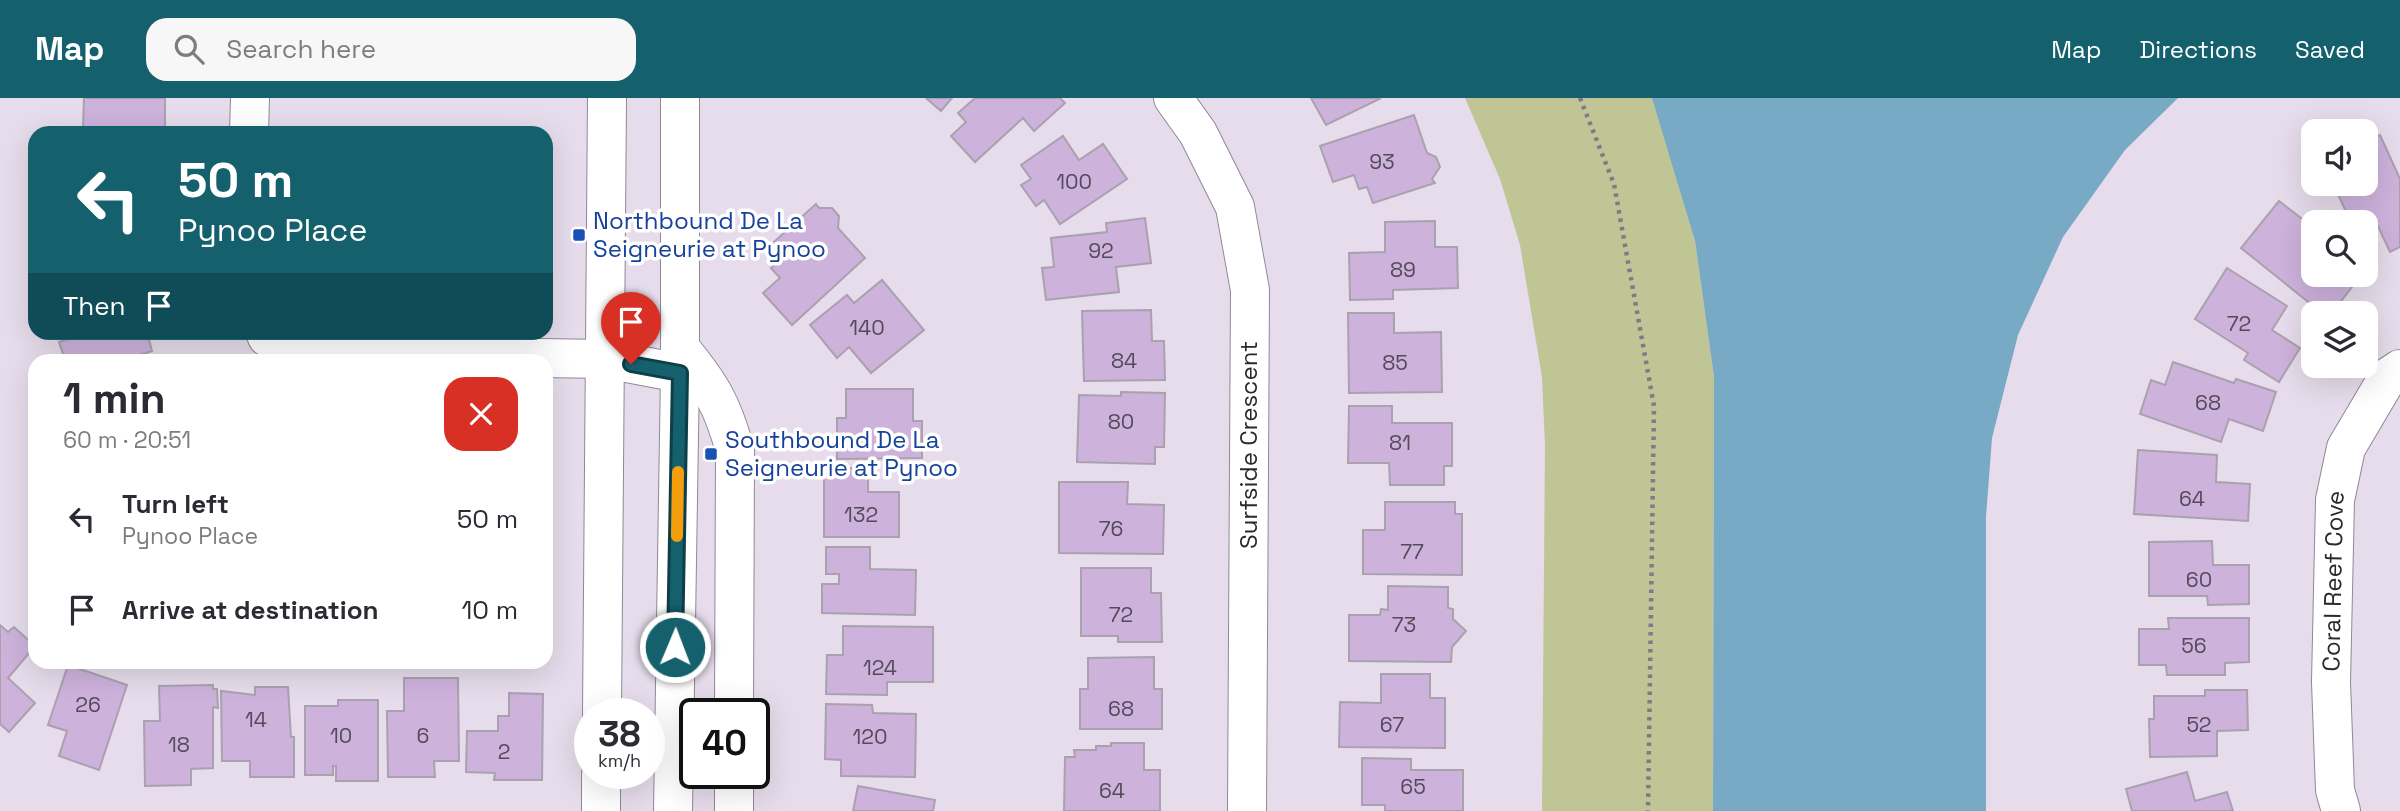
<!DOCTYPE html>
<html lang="en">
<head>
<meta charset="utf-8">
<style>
	body { margin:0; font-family:"Space Grotesk",sans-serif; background:#f7f7f7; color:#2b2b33; height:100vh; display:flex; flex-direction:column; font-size:26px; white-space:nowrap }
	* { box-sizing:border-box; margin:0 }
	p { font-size:23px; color:#7c7c81 }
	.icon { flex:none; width:38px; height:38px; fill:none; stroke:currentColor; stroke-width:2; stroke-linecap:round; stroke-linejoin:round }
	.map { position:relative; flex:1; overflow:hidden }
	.sheet { position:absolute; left:28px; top:256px; width:525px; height:315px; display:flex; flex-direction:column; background:#fff; border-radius:21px; box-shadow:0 7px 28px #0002 }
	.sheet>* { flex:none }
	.hud { position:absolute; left:28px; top:28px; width:525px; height:214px; border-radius:21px; box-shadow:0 7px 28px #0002; background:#15606d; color:#fff; overflow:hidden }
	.buttons { position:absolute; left:2301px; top:21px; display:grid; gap:14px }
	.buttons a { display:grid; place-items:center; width:77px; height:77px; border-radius:14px; background:#fff; box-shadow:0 7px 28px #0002; font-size:35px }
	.speed { position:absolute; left:574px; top:600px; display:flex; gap:14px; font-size:35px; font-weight:700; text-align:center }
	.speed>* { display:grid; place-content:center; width:91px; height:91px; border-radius:50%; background:#fff; box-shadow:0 7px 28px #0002; line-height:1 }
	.speed small { font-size:18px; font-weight:400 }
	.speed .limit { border:4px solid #111; border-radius:10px; background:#fff; color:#111 }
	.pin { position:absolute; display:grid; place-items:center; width:60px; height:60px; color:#fff; margin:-72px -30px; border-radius:50% 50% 50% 0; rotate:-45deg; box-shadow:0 0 7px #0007 }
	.pin .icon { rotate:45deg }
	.me { position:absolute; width:77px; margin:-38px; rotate:1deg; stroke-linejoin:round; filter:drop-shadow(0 0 5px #0008) }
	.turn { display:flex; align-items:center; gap:24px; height:147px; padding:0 35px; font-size:32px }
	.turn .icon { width:91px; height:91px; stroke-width:2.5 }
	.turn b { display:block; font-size:49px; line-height:60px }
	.then { display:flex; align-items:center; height:66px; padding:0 35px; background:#0003; gap:14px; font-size:26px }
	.round { display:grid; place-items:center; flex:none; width:74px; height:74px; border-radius:21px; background:#f7f7f7 }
	.overview { display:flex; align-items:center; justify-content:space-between; height:119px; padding:0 35px }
	h1 { font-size:42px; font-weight:600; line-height:52px }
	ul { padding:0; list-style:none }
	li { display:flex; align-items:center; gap:21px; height:91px; padding:0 35px }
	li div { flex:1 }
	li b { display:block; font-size:26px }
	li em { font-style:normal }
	header { display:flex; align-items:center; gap:42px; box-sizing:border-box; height:98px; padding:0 35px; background:#15606d; color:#fff }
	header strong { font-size:33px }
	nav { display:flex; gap:38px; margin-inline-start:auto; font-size:24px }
	.search { width:490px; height:63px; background:#f7f7f7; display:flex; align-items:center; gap:18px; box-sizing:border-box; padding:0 24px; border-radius:21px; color:#7c7c81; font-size:26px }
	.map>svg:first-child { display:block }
	.green { fill:#c0c595 }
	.water { fill:#79aac5 }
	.building { fill:#cdb2dc; stroke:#aaa1af; stroke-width:2 }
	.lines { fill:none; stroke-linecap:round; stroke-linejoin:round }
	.minor-casing { stroke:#918896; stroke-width:40 }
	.path { stroke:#807a84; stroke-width:4.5; stroke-dasharray:3.5 5; stroke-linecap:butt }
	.minor { stroke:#fff; stroke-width:38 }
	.route-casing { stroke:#0e3e47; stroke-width:18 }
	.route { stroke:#15606d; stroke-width:12 }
	.slow { stroke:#f59e0b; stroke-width:12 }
	.transit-dot { fill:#1a4fb4; stroke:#fff; stroke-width:2.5 }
	.labels { text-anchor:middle; stroke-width:7; stroke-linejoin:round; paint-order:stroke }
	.number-label { font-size:21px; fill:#544a5a }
	.transit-label { font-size:24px; fill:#164399; stroke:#fff; text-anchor:start }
	.street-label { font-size:24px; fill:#2c282e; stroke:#fff }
</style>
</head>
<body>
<header>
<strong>Map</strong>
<div class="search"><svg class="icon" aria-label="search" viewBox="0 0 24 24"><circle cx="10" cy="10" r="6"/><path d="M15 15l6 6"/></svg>Search here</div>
<nav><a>Map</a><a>Directions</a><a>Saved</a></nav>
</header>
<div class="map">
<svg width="2400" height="713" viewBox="0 0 2400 713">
	<rect width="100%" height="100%" fill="#e6dceb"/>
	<path class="green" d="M 1465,0 L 1652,0 L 1657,12 L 1695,143 L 1714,279 L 1713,713 L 1542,713 L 1545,347 L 1542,279 L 1520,147 L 1500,81 Z"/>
	<path class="water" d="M 1652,0 L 2178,0 L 2125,52 L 2063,139 L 2018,237 L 1992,340 L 1986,419 L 1986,713 L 1713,713 L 1714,279 L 1695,143 Z"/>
	<g class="building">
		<path d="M 84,0 L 165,0 L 165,35 L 126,35 L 126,30 L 83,30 Z"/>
		<path d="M 926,0 L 952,0 L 941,13 Z"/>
		<path d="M 975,0 L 1060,0 L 1065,5 L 1034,33 L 1023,20 L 975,64 L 951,38 L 966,24 L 958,15 Z"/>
		<path d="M 1311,0 L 1381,0 L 1326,27 Z"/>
		<path d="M 1414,17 L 1427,55 L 1436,59 L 1440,69 L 1432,81 L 1435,85 L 1373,105 L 1367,89 L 1359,91 L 1354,77 L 1333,84 L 1320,48 Z"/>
		<path d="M 2380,37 L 2400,81 L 2400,149 L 2390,154 L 2375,122 L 2366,126 L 2351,124 L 2333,86 L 2366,86 L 2366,43 Z"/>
		<path d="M 1063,38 L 1079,62 L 1103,46 L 1127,81 L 1060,126 L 1044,102 L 1036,108 L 1021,87 L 1031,81 L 1021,67 Z"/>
		<path d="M 546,57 L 547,57 L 548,148 L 546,148 Z"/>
		<path d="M 2279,103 L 2314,130 L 2314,177 L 2337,177 L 2352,189 L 2332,215 L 2322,215 L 2241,150 Z"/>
		<path d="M 816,106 L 819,110 L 832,110 L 839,118 L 838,130 L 865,160 L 792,227 L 763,195 L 780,180 L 771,170 L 777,165 L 765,152 Z"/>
		<path d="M 1145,120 L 1151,165 L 1116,169 L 1119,194 L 1046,202 L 1042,170 L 1054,169 L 1051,140 L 1107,134 L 1106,125 Z"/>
		<path d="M 1435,123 L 1435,149 L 1457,149 L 1458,190 L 1393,192 L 1393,201 L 1350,202 L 1349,155 L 1385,154 L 1385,124 Z"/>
		<path d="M 2227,170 L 2287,208 L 2272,232 L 2300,250 L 2279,284 L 2244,262 L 2248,255 L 2195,221 Z"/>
		<path d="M 882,182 L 924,232 L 871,275 L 849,249 L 837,260 L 810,227 L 847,197 L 854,205 Z"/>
		<path d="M 1151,212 L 1152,243 L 1164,243 L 1165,282 L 1084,283 L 1082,213 Z"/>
		<path d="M 1348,215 L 1394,215 L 1394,235 L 1441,234 L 1442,294 L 1349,295 Z"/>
		<path d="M 92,234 L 147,234 L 152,253 L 136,258 L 137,262 L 65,262 L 59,244 Z"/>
		<path d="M 2173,264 L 2234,285 L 2236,281 L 2276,294 L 2263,333 L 2229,321 L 2221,344 L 2140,316 L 2151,282 L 2165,287 Z"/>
		<path d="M 846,291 L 913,291 L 913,323 L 922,323 L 922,360 L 837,361 L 837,320 L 846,320 Z"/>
		<path d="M 1121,294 L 1165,295 L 1164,349 L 1155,349 L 1155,366 L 1077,364 L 1079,297 L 1121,298 Z"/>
		<path d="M 1349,308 L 1392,308 L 1392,325 L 1452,325 L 1452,368 L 1444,368 L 1444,387 L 1390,387 L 1389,365 L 1348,365 Z"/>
		<path d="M 2138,352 L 2217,357 L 2216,384 L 2250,386 L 2248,423 L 2134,416 Z"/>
		<path d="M 824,370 L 868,370 L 868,394 L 899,394 L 899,439 L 824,439 Z"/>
		<path d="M 1059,384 L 1128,384 L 1127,406 L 1164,407 L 1163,456 L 1059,455 Z"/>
		<path d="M 1385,404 L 1455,404 L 1455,416 L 1462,416 L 1462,477 L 1363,476 L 1363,432 L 1385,432 Z"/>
		<path d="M 2212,443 L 2213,467 L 2249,467 L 2249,506 L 2208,507 L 2207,498 L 2149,498 L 2149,444 Z"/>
		<path d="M 826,449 L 870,449 L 870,471 L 916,472 L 915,517 L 822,515 L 822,486 L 839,486 L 839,476 L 826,476 Z"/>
		<path d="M 1081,470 L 1151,470 L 1151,495 L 1161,495 L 1162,544 L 1118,544 L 1118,538 L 1081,538 Z"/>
		<path d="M 1388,488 L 1448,489 L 1448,510 L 1453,511 L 1453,521 L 1466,533 L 1452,549 L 1451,564 L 1349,563 L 1349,517 L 1380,517 L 1381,511 L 1388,512 Z"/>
		<path d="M 2168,520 L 2249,520 L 2249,564 L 2225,565 L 2225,577 L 2167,577 L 2166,567 L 2139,567 L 2139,531 L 2169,531 Z"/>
		<path d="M 0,527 L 8,534 L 14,529 L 35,548 L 8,580 L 35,605 L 9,634 L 0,626 Z"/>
		<path d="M 843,528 L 933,529 L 933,584 L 887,584 L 887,597 L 826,596 L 827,557 L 843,557 Z"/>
		<path d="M 1154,559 L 1154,591 L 1162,591 L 1162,631 L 1080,631 L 1080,591 L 1088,591 L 1088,560 Z"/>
		<path d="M 68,567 L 127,587 L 99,672 L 59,658 L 67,633 L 48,627 Z"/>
		<path d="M 1381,576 L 1430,576 L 1430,600 L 1445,600 L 1445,650 L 1339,649 L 1340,604 L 1381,605 Z"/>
		<path d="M 404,580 L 458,580 L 459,663 L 434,663 L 435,679 L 388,679 L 387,613 L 404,613 Z"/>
		<path d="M 213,587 L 213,591 L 217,591 L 218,610 L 213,609 L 213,670 L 191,671 L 191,687 L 145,688 L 144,623 L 160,623 L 159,588 Z"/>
		<path d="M 255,589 L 288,589 L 291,639 L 294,639 L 294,679 L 250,679 L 250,663 L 222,663 L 221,593 L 255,597 Z"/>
		<path d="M 2205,592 L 2247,592 L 2248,632 L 2217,633 L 2217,658 L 2150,659 L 2149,621 L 2154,621 L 2154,598 L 2205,598 Z"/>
		<path d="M 509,595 L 543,596 L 542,682 L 494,682 L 495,675 L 466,674 L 467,633 L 498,633 L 498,618 L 509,618 Z"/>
		<path d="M 338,602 L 378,602 L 378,683 L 336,683 L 336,668 L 333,668 L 333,677 L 305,677 L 305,608 L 338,608 Z"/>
		<path d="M 826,606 L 872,607 L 873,615 L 916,616 L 915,679 L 841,678 L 841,662 L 825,661 Z"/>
		<path d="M 1111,645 L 1144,645 L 1144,672 L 1160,672 L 1160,713 L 1064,713 L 1065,659 L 1075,659 L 1074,652 L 1096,652 L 1096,648 L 1111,648 Z"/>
		<path d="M 1362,660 L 1411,661 L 1411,672 L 1463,672 L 1463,713 L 1385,713 L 1385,707 L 1362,707 Z"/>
		<path d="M 2187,674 L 2195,703 L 2227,694 L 2233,713 L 2132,713 L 2126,691 Z"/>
		<path d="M 858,688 L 935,702 L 933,713 L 853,713 Z"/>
	</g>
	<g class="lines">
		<defs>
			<g id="minor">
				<path d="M 1173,0 L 1198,35 L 1235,109 L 1250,192 L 1247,713"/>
				<path d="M 249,35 L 250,0"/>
				<path d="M 265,234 L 267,239 L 303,256 L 606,261 L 680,275"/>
				<path d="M 680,250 C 710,286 723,307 735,353 L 734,616"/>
				<path d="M 602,616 L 607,0"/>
				<path d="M 601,713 L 601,676"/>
				<path d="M 673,713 L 680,275 L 680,0"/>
				<path d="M 734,713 L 734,676"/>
				<path id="s1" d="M 2341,713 L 2335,692 L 2331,584 L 2335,402 L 2346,350 L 2388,279 L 2400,271"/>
			</g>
		</defs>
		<use href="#minor" class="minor-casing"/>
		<path class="path" d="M 1580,0 L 1614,86 L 1654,308 L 1648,713"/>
		<use href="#minor" class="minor"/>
	</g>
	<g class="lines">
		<defs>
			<path id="route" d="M 631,266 L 680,275 L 675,549"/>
		</defs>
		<use href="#route" class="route-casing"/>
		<use href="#route" class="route"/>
		<path class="slow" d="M 677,438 L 678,374"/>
	</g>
	<g class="transit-dot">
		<rect x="572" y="130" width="14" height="14" rx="3.5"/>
		<rect x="704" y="349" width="14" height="14" rx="3.5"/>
	</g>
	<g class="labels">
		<g class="number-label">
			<text x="1382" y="71">93</text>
			<text x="1074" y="91">100</text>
			<text x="1101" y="160">92</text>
			<text x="1403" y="179">89</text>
			<text x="2239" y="233">72</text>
			<text x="867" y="237">140</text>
			<text x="1124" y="270">84</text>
			<text x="1395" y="272">85</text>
			<text x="2208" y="312">68</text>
			<text x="1121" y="331">80</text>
			<text x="1400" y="352">81</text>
			<text x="2192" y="408">64</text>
			<text x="861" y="424">132</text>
			<text x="1111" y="438">76</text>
			<text x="1412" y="461">77</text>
			<text x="2199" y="489">60</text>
			<text x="1121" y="524">72</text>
			<text x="1404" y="534">73</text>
			<text x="2194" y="555">56</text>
			<text x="880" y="577">124</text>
			<text x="88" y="614">26</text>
			<text x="1121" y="618">68</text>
			<text x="256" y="629">14</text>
			<text x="1392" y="634">67</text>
			<text x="2199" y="634">52</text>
			<text x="341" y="645">10</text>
			<text x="423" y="645">6</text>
			<text x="870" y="646">120</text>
			<text x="179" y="654">18</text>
			<text x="504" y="661">2</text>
			<text x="1413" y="696">65</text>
			<text x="1112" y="700">64</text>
		</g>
		<g class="transit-label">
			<text x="593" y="131">Northbound De La<tspan x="593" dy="28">Seigneurie at Pynoo</tspan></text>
			<text x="725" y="350">Southbound De La<tspan x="725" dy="28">Seigneurie at Pynoo</tspan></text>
		</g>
		<g class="street-label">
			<text transform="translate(1249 347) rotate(-90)" y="8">Surfside Crescent</text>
			<text dy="8" stroke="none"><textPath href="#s1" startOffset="231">Coral Reef Cove</textPath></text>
		</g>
	</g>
</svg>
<div class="buttons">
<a><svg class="icon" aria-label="sound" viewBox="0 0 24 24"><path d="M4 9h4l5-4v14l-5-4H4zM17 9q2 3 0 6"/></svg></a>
<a><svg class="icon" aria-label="search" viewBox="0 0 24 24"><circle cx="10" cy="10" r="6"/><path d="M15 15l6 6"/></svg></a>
<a><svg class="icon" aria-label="layers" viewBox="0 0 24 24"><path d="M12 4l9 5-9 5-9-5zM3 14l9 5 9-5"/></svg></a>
</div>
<div class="speed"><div>38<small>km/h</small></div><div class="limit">40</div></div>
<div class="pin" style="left:631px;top:266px;background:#d93025"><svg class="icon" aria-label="arrive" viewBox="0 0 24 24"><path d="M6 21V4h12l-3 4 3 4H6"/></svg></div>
<svg class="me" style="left:675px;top:549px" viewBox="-20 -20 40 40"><circle r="17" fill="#15606d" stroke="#fff" stroke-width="3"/><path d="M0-11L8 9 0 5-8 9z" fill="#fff"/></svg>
<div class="hud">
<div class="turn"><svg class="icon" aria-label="left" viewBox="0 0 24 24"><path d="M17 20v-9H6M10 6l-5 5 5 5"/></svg><div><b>50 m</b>Pynoo Place</div></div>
<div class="then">Then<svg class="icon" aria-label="arrive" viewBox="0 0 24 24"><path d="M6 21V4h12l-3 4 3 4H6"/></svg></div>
</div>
<section class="sheet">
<div class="overview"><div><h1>1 min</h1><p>60 m · 20:51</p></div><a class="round" style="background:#d93025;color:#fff"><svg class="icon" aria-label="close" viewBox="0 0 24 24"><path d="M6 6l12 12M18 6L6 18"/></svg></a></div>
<ul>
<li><svg class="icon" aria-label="left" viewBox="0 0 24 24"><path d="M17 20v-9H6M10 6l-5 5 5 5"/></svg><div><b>Turn left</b><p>Pynoo Place</p></div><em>50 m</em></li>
<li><svg class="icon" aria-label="arrive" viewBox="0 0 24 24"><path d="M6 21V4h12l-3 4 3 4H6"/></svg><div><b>Arrive at destination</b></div><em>10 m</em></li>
</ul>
</section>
</div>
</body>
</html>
